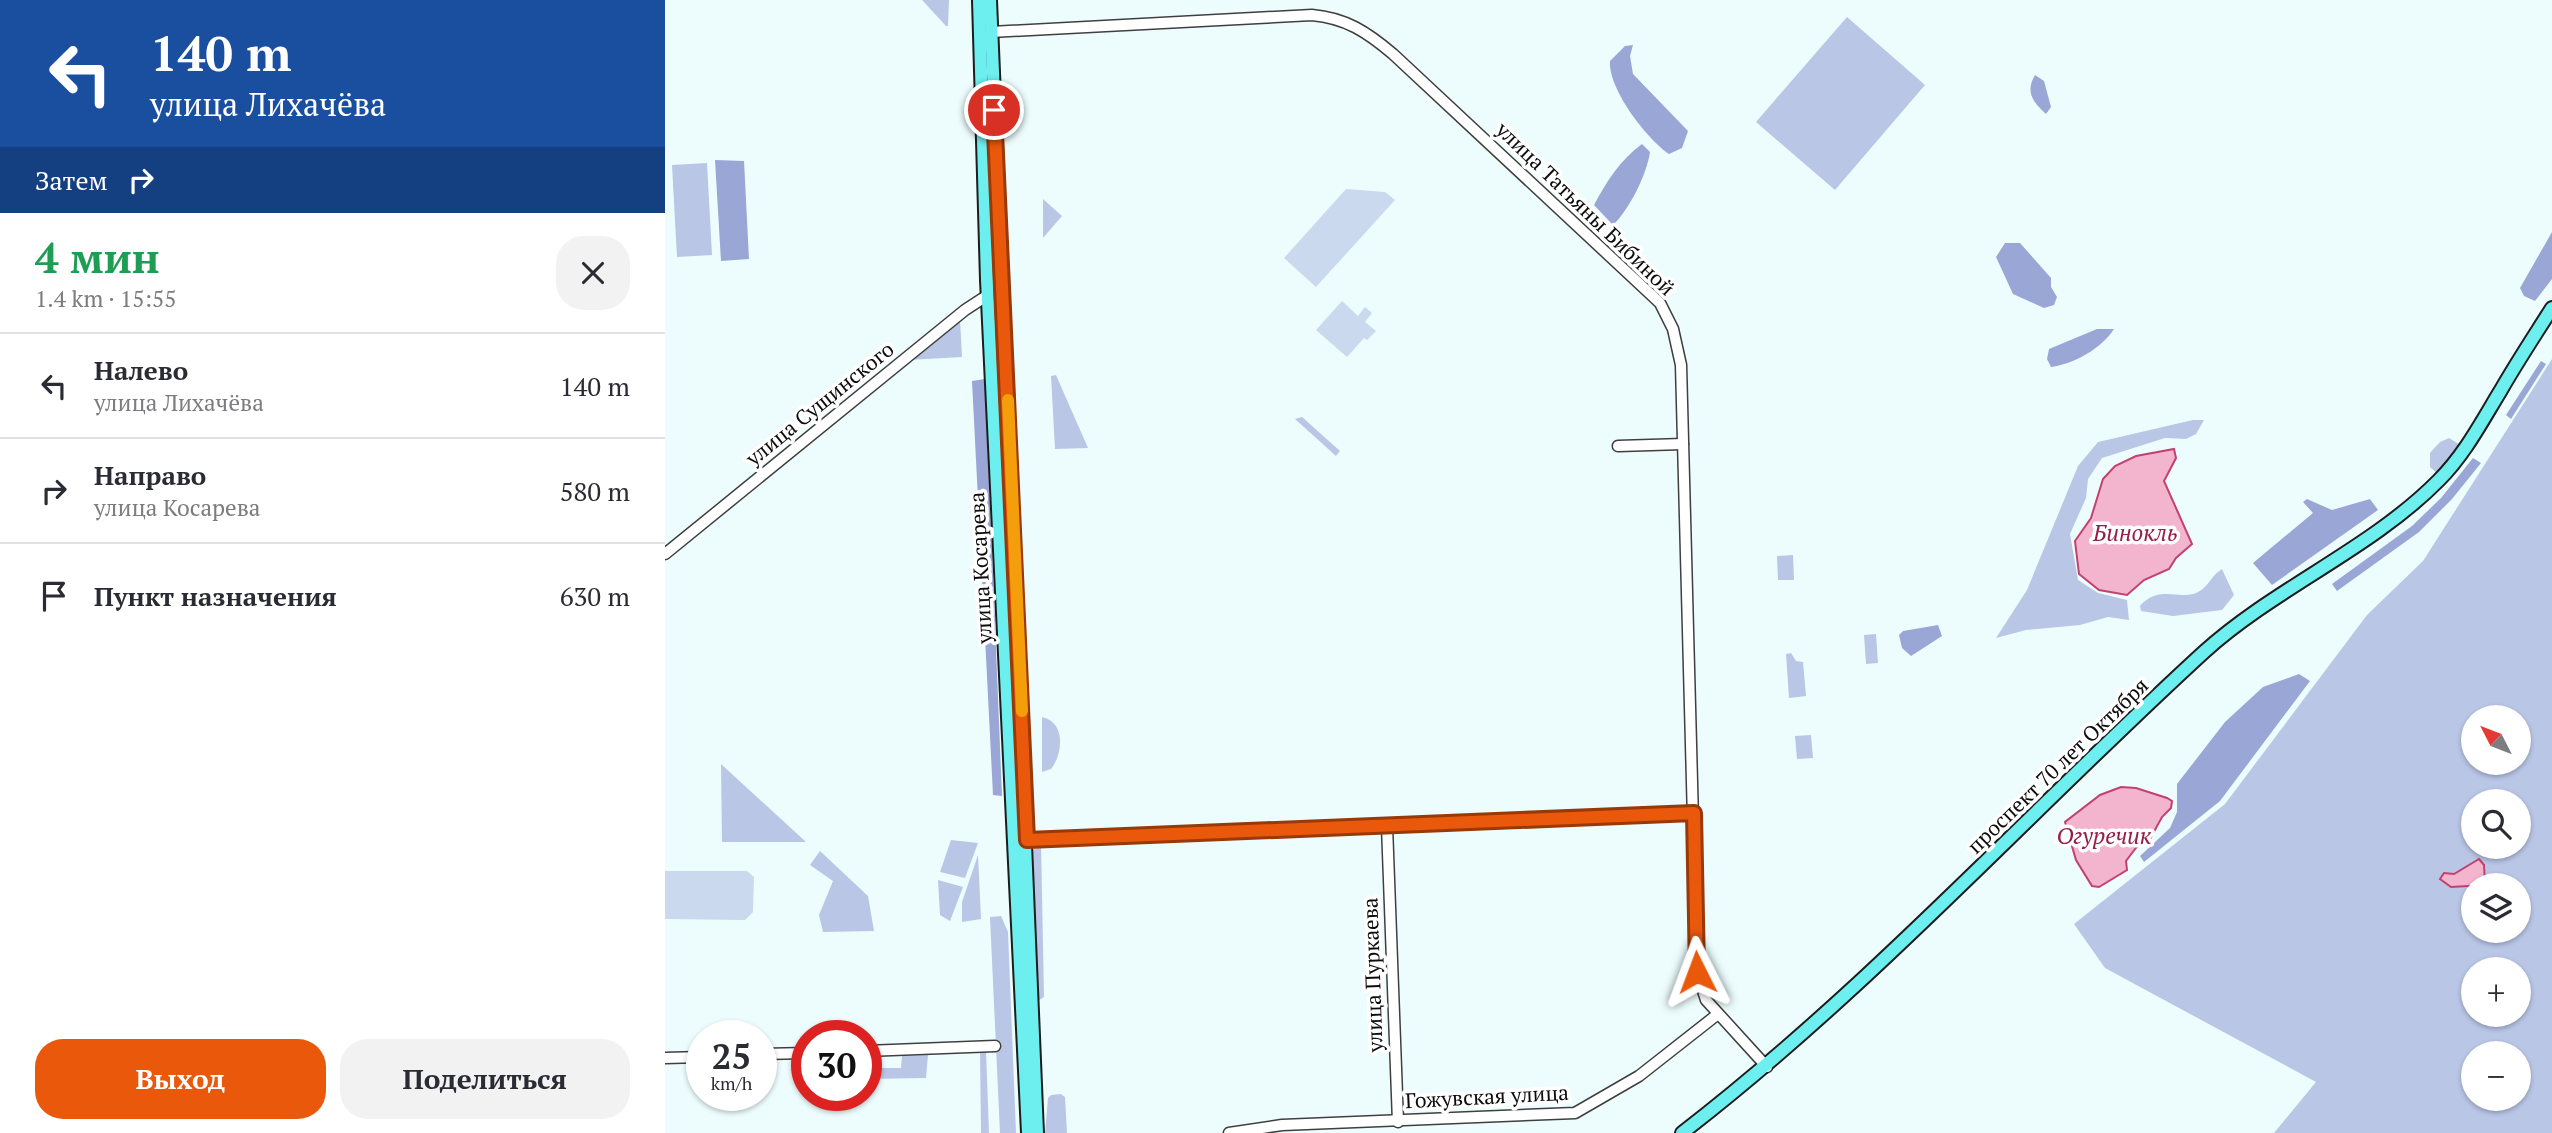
<!DOCTYPE html>
<html lang="ru">
<head>
<meta charset="utf-8">
<style>
	body { margin:0; font-family:"PT Serif",serif; background:#f2f2f3; color:#2b2b33; height:100vh; display:flex; flex-direction:column; font-size:26px; white-space:nowrap }
	* { box-sizing:border-box; margin:0 }
	p { font-size:23px; color:#7c7c81 }
	.icon { flex:none; width:38px; height:38px; fill:none; stroke:currentColor; stroke-width:2; stroke-linecap:round; stroke-linejoin:round }
	.map { position:relative; flex:1; overflow:hidden }
	.details { display:flex; flex-direction:column; background:#fff; width:665px }
	.details>* { flex:none }
	.guide { background:#1a4fa0; color:#fff; overflow:hidden }
	.needle { width:46px; rotate:312deg }
	.controls { position:absolute; left:1796px; top:705px; display:grid; gap:14px }
	.controls a { display:grid; place-items:center; width:70px; height:70px; border-radius:50%; background:#fff; box-shadow:0 2px 5px #0004; font-size:35px }
	.speed { position:absolute; left:21px; top:1020px; display:flex; gap:14px; font-size:35px; font-weight:700; text-align:center }
	.speed>* { display:grid; place-content:center; width:91px; height:91px; border-radius:50%; background:#fff; box-shadow:0 2px 5px #0004; line-height:1 }
	.speed small { font-size:18px; font-weight:400 }
	.speed .limit { border:10px solid #d22; background:#fff; color:#111 }
	.pin { position:absolute; display:grid; place-items:center; width:60px; height:60px; color:#fff; margin:-30px; border:4px solid #fff; border-radius:50%; box-shadow:0 2px 7px #0007 }
	.me { position:absolute; width:77px; margin:-38px; rotate:357deg; stroke-linejoin:round; filter:drop-shadow(0 0 5px #0008) }
	.turn { display:flex; align-items:center; gap:24px; height:147px; padding:0 35px; font-size:32px }
	.turn .icon { width:91px; height:91px; stroke-width:2.5 }
	.turn b { display:block; font-size:49px; line-height:60px }
	.then { display:flex; align-items:center; height:66px; padding:0 35px; background:#0003; gap:14px; font-size:26px }
	.round { display:grid; place-items:center; flex:none; width:74px; height:74px; border-radius:28px; background:#f2f2f3 }
	.headline { display:flex; align-items:center; justify-content:space-between; height:119px; padding:0 35px }
	h1 { font-size:42px; font-weight:800; line-height:52px; color:#1e9e55 }
	.button { display:flex; gap:14px; margin-top:auto; padding:14px 35px }
	.button a { flex:1; height:80px; border-radius:28px; background:#ea580c; color:#fff; font-size:28px; font-weight:800; line-height:80px; text-align:center }
	.button a+a { background:#f2f2f3; color:#2b2b33 }
	ul { padding:0; list-style:none }
	li { display:flex; align-items:center; gap:21px; height:105px; padding:0 35px; border-top:2px solid #e1e1e2 }
	li div { flex:1 }
	li b { display:block; font-size:26px }
	li em { font-style:normal }
	main { display:flex; flex:1; min-height:0 }
	.map>svg:first-child { display:block }
	.green { fill:#b9c6e6; fill-rule:evenodd }
	.forest { fill:#9aa6d5 }
	.pitch { fill:#cad9ed }
	.water { fill:#f2b5cd; stroke:#c34171; stroke-width:2 }
	.lines { fill:none; stroke-linecap:round; stroke-linejoin:round }
	.minor-casing { stroke:#3f3f3f; stroke-width:13 }
	.major-casing { stroke:#1d1d1d; stroke-width:16 }
	.minor { stroke:#fff; stroke-width:10 }
	.major { stroke:#6cefee; stroke-width:12 }
	.route-casing { stroke:#983908; stroke-width:18 }
	.route { stroke:#ea580c; stroke-width:12 }
	.slow { stroke:#f59e0b; stroke-width:12 }
	.labels { text-anchor:middle; stroke-width:7; stroke-linejoin:round; paint-order:stroke }
	.street-label { font-size:21px; fill:#0c0c0c; stroke:#fff }
	.water-label { font-size:23px; font-style:italic; fill:#951f46; stroke:#fff }
</style>
</head>
<body>
<main>
<section class="details">
<div class="guide">
<div class="turn"><svg class="icon" aria-label="left" viewBox="0 0 24 24"><path d="M17 20v-9H6M10 6l-5 5 5 5"/></svg><div><b>140 m</b>улица Лихачёва</div></div>
<div class="then">Затем<svg class="icon" aria-label="right" viewBox="0 0 24 24"><path d="M7 20v-9h11M14 6l5 5-5 5"/></svg></div>
</div>
<div class="headline"><div><h1>4 мин</h1><p>1.4 km · 15:55</p></div><a class="round"><svg class="icon" aria-label="close" viewBox="0 0 24 24"><path d="M6 6l12 12M18 6L6 18"/></svg></a></div>
<ul>
<li><svg class="icon" aria-label="left" viewBox="0 0 24 24"><path d="M17 20v-9H6M10 6l-5 5 5 5"/></svg><div><b>Налево</b><p>улица Лихачёва</p></div><em>140 m</em></li>
<li><svg class="icon" aria-label="right" viewBox="0 0 24 24"><path d="M7 20v-9h11M14 6l5 5-5 5"/></svg><div><b>Направо</b><p>улица Косарева</p></div><em>580 m</em></li>
<li><svg class="icon" aria-label="arrive" viewBox="0 0 24 24"><path d="M6 21V4h12l-3 4 3 4H6"/></svg><div><b>Пункт назначения</b></div><em>630 m</em></li>
</ul>
<div class="button"><a>Выход</a><a>Поделиться</a></div>
</section>
<div class="map">
<svg width="1887" height="1133" viewBox="0 0 1887 1133">
	<rect width="100%" height="100%" fill="#edfdfe"/>
	<g class="green">
		<path d="M 257,0 L 284,0 L 283,26 L 281,26 Z"/>
		<path d="M 1182,17 L 1260,85 L 1170,190 L 1091,122 Z"/>
		<path d="M 42,163 L 47,255 L 12,257 L 7,165 Z"/>
		<path d="M 378,199 L 397,216 L 378,238 Z"/>
		<path d="M 295,319 L 297,357 L 243,360 Z"/>
		<path d="M 1887,359 L 1887,1133 L 1609,1133 L 1651,1082 L 1440,968 L 1409,924 L 1560,804 L 1702,615 L 1758,561 ZM 1808,718 L 1853,718 L 1853,763 L 1808,763 ZM 1808,802 L 1853,802 L 1853,847 L 1808,847 ZM 1808,886 L 1853,886 L 1853,931 L 1808,931 ZM 1808,970 L 1853,970 L 1853,1015 L 1808,1015 ZM 1808,1054 L 1853,1054 L 1853,1099 L 1808,1099 Z"/>
		<path d="M 391,375 L 423,448 L 390,449 L 386,376 Z"/>
		<path d="M 637,417 L 675,451 L 671,456 L 630,419 Z"/>
		<path d="M 1528,420 L 1539,420 L 1531,434 L 1521,439 L 1500,438 L 1437,458 L 1423,479 L 1421,498 L 1405,534 L 1413,580 L 1433,593 L 1462,600 L 1464,620 L 1443,617 L 1415,625 L 1361,630 L 1331,638 L 1362,590 L 1413,466 L 1433,442 Z"/>
		<path d="M 1784,438 L 1797,446 L 1774,475 L 1765,467 L 1765,453 L 1775,442 Z"/>
		<path d="M 1128,555 L 1129,580 L 1113,580 L 1112,556 Z"/>
		<path d="M 1557,569 L 1569,595 L 1557,610 L 1508,616 L 1476,611 L 1475,606 C 1492,586 1510,598 1528,594 C 1543,590 1545,576 1557,569 Z"/>
		<path d="M 1211,634 L 1213,663 L 1201,664 L 1199,635 Z"/>
		<path d="M 1126,653 L 1131,661 L 1138,662 L 1141,696 L 1124,698 L 1121,654 Z"/>
		<path d="M 377,717 C 401,722 398,754 386,769 L 377,772 Z"/>
		<path d="M 1146,735 L 1148,758 L 1132,759 L 1130,736 Z"/>
		<path d="M 56,764 L 141,842 L 57,842 Z"/>
		<path d="M 286,840 L 313,843 L 300,878 L 275,872 Z"/>
		<path d="M 376,844 L 379,997 L 373,1001 L 368,850 Z"/>
		<path d="M 155,851 L 203,896 L 209,931 L 158,932 L 154,915 L 168,881 L 145,865 Z"/>
		<path d="M 313,855 L 316,919 L 297,922 L 297,902 Z"/>
		<path d="M 273,880 L 298,887 L 285,921 L 275,915 Z"/>
		<path d="M 336,916 L 343,932 L 351,1133 L 335,1133 L 325,917 Z"/>
		<path d="M 315,1050 L 321,1050 L 324,1133 L 316,1133 Z"/>
		<path d="M 263,1055 L 261,1078 L 201,1079 L 201,1058 L 213,1057 L 214,1068 L 236,1068 L 237,1056 Z"/>
		<path d="M 396,1094 L 400,1097 L 402,1133 L 380,1133 L 383,1098 L 386,1095 Z"/>
	</g>
	<g class="forest">
		<path d="M 968,45 L 965,56 L 968,74 L 1023,131 L 1017,148 L 1004,154 C 982,139 943,89 945,61 L 960,46 Z"/>
		<path d="M 1370,75 L 1379,81 L 1386,107 L 1381,114 C 1368,102 1360,92 1370,75 Z"/>
		<path d="M 977,144 L 985,152 C 982,174 964,210 948,225 L 929,205 C 941,182 956,159 977,144 Z"/>
		<path d="M 50,160 L 79,161 L 84,259 L 56,261 Z"/>
		<path d="M 1887,232 L 1887,279 L 1870,301 L 1859,296 L 1855,288 Z"/>
		<path d="M 1340,243 L 1355,243 L 1386,278 L 1386,287 L 1392,297 L 1389,305 L 1379,308 L 1348,294 L 1331,257 Z"/>
		<path d="M 1432,329 L 1449,329 C 1437,348 1409,364 1386,367 L 1382,359 L 1384,349 Z"/>
		<path d="M 1876,361 L 1881,364 L 1846,419 L 1841,415 Z"/>
		<path d="M 320,379 L 337,796 L 328,795 L 307,381 Z"/>
		<path d="M 1808,458 L 1816,463 L 1787,499 L 1754,532 L 1672,591 L 1667,584 L 1747,526 L 1776,498 Z"/>
		<path d="M 1642,499 L 1667,510 L 1705,499 L 1713,510 L 1607,585 L 1588,563 L 1648,513 L 1638,502 Z"/>
		<path d="M 1273,625 L 1277,636 L 1246,656 L 1237,648 L 1234,635 L 1238,631 Z"/>
		<path d="M 1634,674 L 1645,681 L 1555,801 L 1479,862 L 1475,856 L 1505,828 L 1512,812 L 1512,784 L 1560,722 L 1598,687 Z"/>
	</g>
	<g class="pitch">
		<path d="M 681,189 L 720,192 L 730,200 L 651,287 L 619,258 Z"/>
		<path d="M 677,301 L 693,316 L 700,307 L 707,313 L 700,322 L 711,331 L 702,340 L 699,338 L 682,357 L 651,330 Z"/>
		<path d="M 0,871 L 82,871 L 89,877 L 88,912 L 80,920 L 0,919 Z"/>
	</g>
	<g class="water">
		<path d="M 1509,449 L 1511,458 L 1499,481 L 1527,544 L 1511,558 L 1504,569 L 1479,580 L 1462,595 L 1434,590 L 1414,574 L 1410,541 L 1426,518 L 1438,479 L 1450,466 L 1471,456 Z"/>
		<path d="M 1456,787 L 1471,788 L 1502,798 L 1507,801 L 1506,808 L 1497,817 L 1485,839 L 1477,840 L 1461,861 L 1462,870 L 1434,887 L 1427,886 L 1411,860 L 1400,822 L 1435,795 Z"/>
		<path d="M 1814,859 L 1819,865 L 1820,885 L 1786,887 L 1775,879 L 1779,873 L 1789,874 Z"/>
	</g>
	<g class="lines">
		<defs>
			<g id="minor">
				<path d="M 326,32 L 647,15 C 681,18 702,32 728,54 L 995,303 L 1008,329 L 1016,365 L 1032,972 L 1041,1000 L 1102,1067"/>
				<path d="M 953,446 L 1018,444"/>
				<path d="M 0,554 L 300,310 L 323,295"/>
				<path d="M 722,826 L 733,1122"/>
				<path d="M 362,840 L 1029,813"/>
				<path d="M 201,1051 L 330,1046"/>
				<path d="M 96,1054 L 142,1053"/>
				<path d="M 0,1058 L 37,1057"/>
				<path d="M 564,1133 L 617,1125 L 910,1113 L 974,1076 L 1053,1014"/>
			</g>
			<g id="major">
				<path d="M 314,0 L 322,280 L 363,1133"/>
				<path d="M 325,0 L 372,1133"/>
				<path d="M 1017,1133 C 1205,988 1364,812 1539,652 C 1611,587 1706,549 1774,480 C 1800,454 1817,421 1836,390 C 1852,362 1870,335 1887,308"/>
			</g>
		</defs>
		<use href="#minor" class="minor-casing"/>
		<use href="#major" class="major-casing"/>
		<use href="#minor" class="minor"/>
		<use href="#major" class="major"/>
	</g>
	<g class="lines">
		<defs>
			<path id="route" d="M 329,110 L 362,840 L 1029,813 L 1032,972"/>
		</defs>
		<use href="#route" class="route-casing"/>
		<use href="#route" class="route"/>
		<path class="slow" d="M 343,400 L 357,711"/>
	</g>
	<g class="labels">
		<g class="street-label">
			<text transform="translate(920 209) rotate(44)" y="7">улица Татьяны Бибиной</text>
			<text transform="translate(155 404) rotate(-39)" y="7">улица Сущинского</text>
			<text transform="translate(316 568) rotate(-93)" y="7">улица Косарева</text>
			<text transform="translate(1393 766) rotate(-44)" y="7">проспект 70 лет Октября</text>
			<text transform="translate(708 975) rotate(-92)" y="7">улица Пуркаева</text>
			<text transform="translate(822 1097) rotate(-3)" y="7">Гожувская улица</text>
		</g>
		<g class="water-label">
			<text x="1470" y="541">Бинокль</text>
			<text x="1439" y="844">Огуречик</text>
		</g>
	</g>
</svg>
<div class="controls">
<a><svg class="needle" viewBox="-14 -14 28 28"><path d="M0-13l5 13h-10z" fill="#e53935"/><path d="M0 13l5-13h-10z" fill="#7c7c81"/></svg></a>
<a><svg class="icon" aria-label="search" viewBox="0 0 24 24"><circle cx="10" cy="10" r="6"/><path d="M15 15l6 6"/></svg></a>
<a><svg class="icon" aria-label="layers" viewBox="0 0 24 24"><path d="M12 4l9 5-9 5-9-5zM3 14l9 5 9-5"/></svg></a>
<a>+</a>
<a>−</a>
</div>
<div class="speed"><div>25<small>km/h</small></div><div class="limit">30</div></div>
<div class="pin" style="left:329px;top:110px;background:#d93025"><svg class="icon" aria-label="arrive" viewBox="0 0 24 24"><path d="M6 21V4h12l-3 4 3 4H6"/></svg></div>
<svg class="me" style="left:1032px;top:972px" viewBox="-20 -20 40 40"><path d="M0-17L14 15 0 8-14 15z" fill="#ea580c" stroke="#fff" stroke-width="4"/></svg>
</div>
</main>
</body>
</html>
